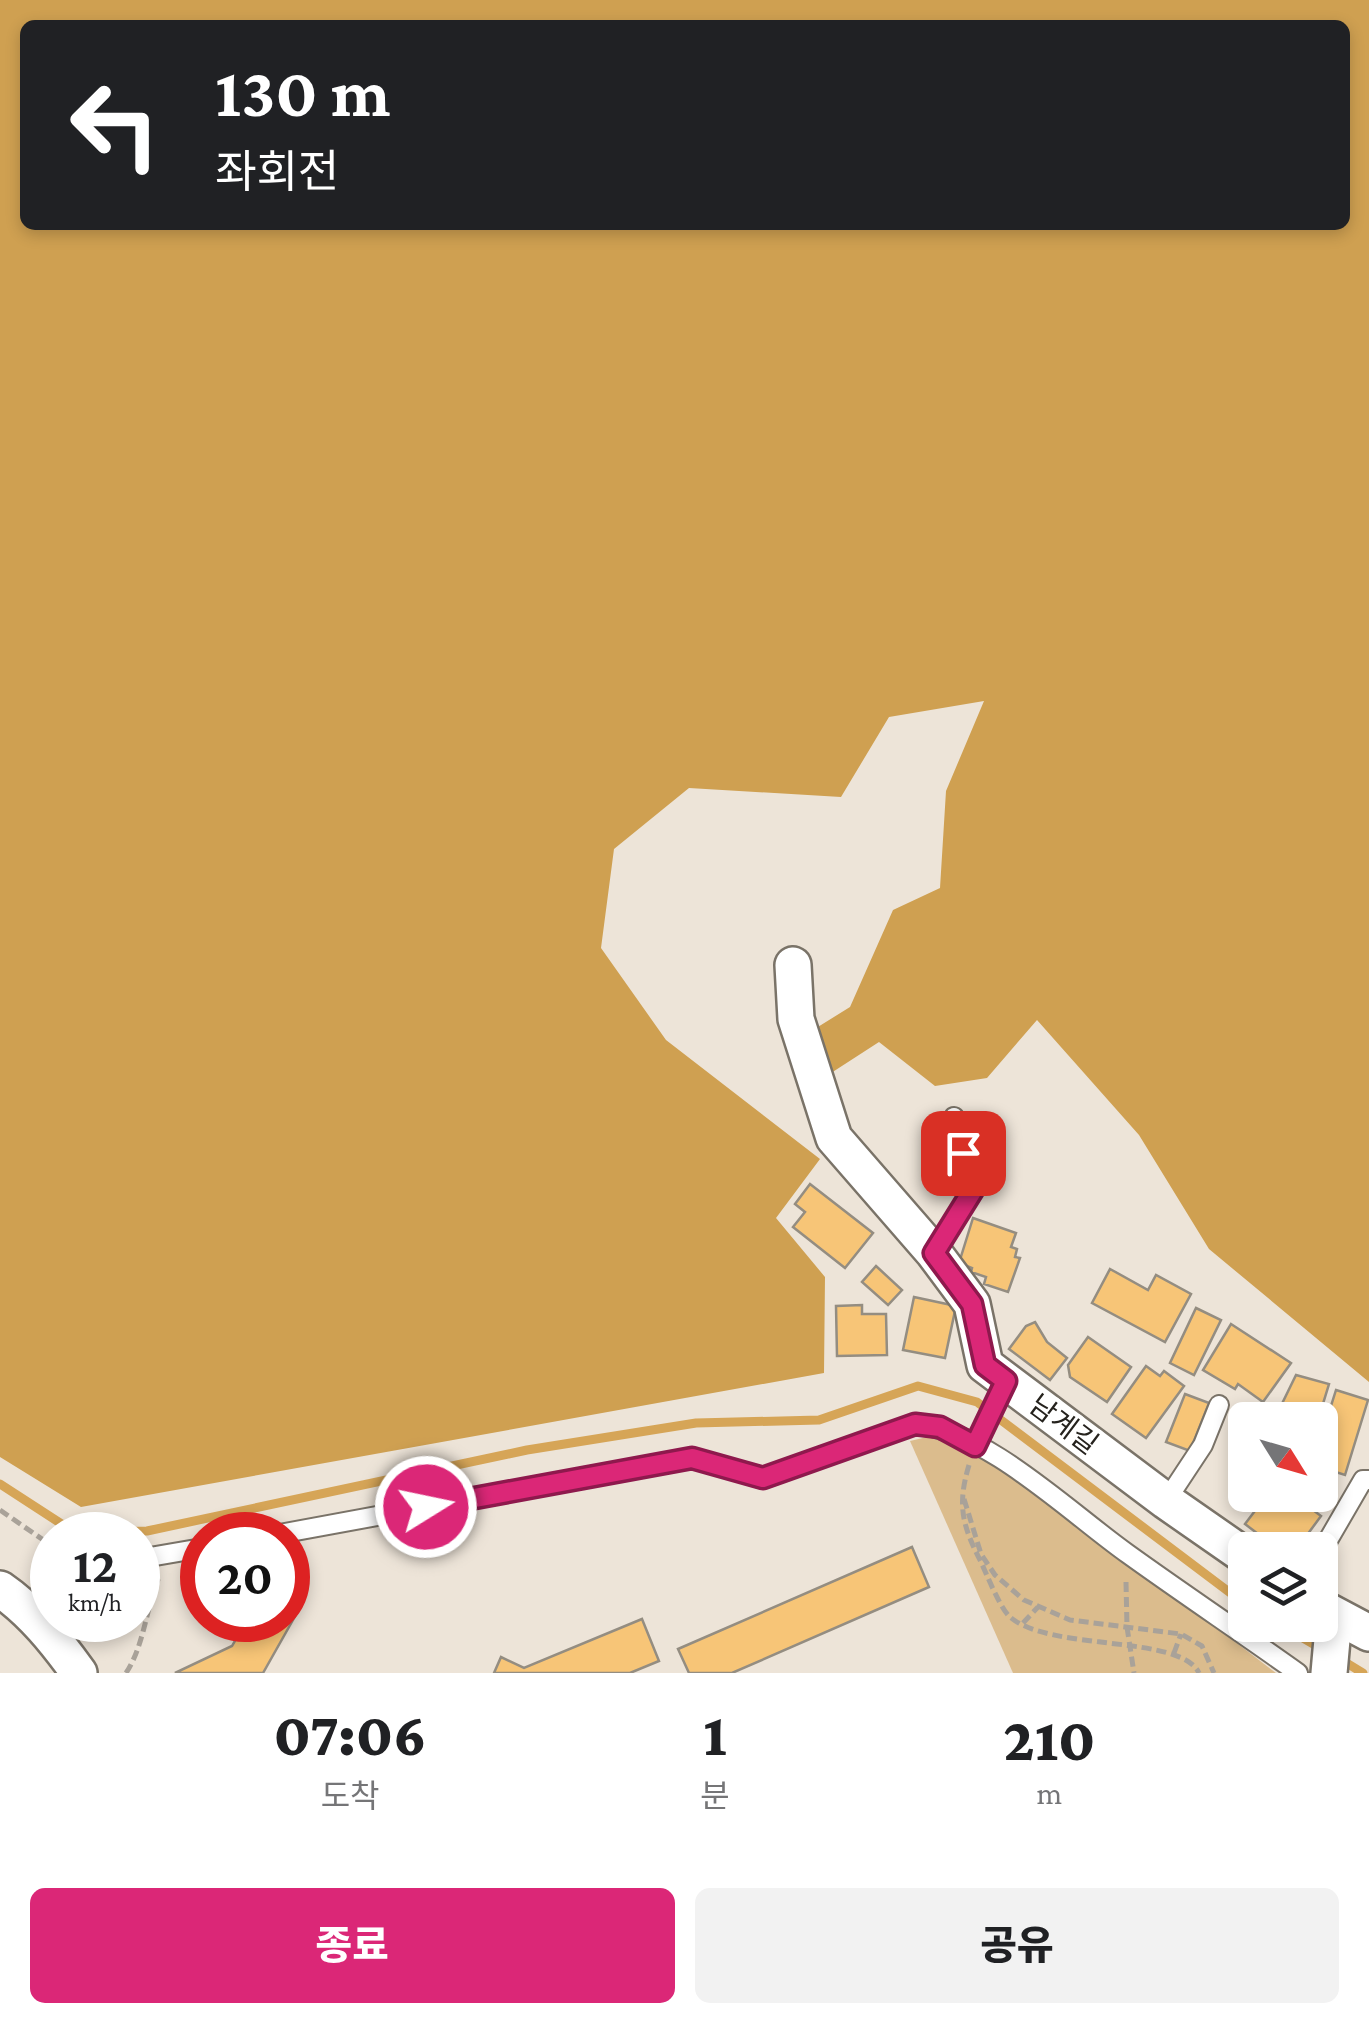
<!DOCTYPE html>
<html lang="ko">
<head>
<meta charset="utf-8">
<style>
	body { margin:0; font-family:"Crimson Pro","Noto Sans KR",serif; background:#f2f2f2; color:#202124; height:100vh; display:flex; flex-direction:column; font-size:38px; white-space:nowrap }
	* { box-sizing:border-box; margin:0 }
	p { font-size:32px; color:#757577 }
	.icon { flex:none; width:55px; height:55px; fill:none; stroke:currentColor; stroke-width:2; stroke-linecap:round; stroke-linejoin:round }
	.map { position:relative; height:1673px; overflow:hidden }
	.sheet { display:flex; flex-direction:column; background:#fff; flex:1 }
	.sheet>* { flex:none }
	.guide { position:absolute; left:20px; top:20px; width:1330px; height:210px; border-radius:15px; box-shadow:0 5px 15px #0003; background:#202124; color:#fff; overflow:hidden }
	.needle { width:65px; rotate:127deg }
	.tools { position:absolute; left:1228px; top:1402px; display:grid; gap:20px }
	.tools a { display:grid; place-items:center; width:110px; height:110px; border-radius:15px; background:#fff; box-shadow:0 5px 15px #0003; font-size:50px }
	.speed { position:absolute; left:30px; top:1512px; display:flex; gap:20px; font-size:50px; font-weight:700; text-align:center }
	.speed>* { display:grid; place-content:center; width:130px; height:130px; border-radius:50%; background:#fff; box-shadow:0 5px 15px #0003; line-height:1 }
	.speed small { font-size:25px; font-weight:400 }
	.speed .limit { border:15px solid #d22; background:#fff; color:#111 }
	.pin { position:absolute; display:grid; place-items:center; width:85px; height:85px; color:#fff; margin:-42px; border-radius:20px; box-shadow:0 5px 15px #0006 }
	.me { position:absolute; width:110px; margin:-55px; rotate:80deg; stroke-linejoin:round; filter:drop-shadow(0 0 8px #0008) }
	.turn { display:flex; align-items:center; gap:35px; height:210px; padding:0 30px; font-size:45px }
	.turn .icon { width:130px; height:130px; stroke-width:2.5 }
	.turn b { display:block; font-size:70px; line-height:85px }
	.eta { display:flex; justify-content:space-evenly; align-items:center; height:170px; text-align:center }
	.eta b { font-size:60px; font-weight:800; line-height:70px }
	.primary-button { display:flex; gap:20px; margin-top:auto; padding:20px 30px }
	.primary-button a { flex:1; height:115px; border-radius:15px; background:#db2777; color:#fff; font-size:40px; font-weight:800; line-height:115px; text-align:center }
	.primary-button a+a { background:#f2f2f2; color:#202124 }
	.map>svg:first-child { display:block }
	.green { fill:#dbbc8d }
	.forest { fill:#cfa051; fill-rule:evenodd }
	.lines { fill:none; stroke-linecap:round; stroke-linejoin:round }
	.stream { stroke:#d6a557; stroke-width:9 }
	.building { fill:#f7c577; stroke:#948d81; stroke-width:2.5 }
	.lane-casing { stroke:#7a7368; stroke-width:22 }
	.street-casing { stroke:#7a7368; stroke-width:40 }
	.path { stroke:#a9a299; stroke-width:5; stroke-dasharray:10 5; stroke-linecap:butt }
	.lane { stroke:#fff; stroke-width:18 }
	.street { stroke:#fff; stroke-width:35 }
	.route-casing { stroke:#8e194d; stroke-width:25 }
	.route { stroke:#db2777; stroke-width:18 }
	.labels { text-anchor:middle; stroke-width:8; stroke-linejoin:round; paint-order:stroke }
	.street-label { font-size:28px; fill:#25221d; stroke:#fff }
</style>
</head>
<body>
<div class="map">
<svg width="1369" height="1673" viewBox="0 0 1369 1673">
	<rect width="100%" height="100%" fill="#ede4d8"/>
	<path class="green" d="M 940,1434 L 1022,1479 L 1276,1673 L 1013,1673 L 910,1441 Z"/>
	<path class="forest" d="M 0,0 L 1369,0 L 1369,1382 L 1209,1249 L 1139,1135 L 1037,1020 L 987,1078 L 935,1086 L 879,1042 L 828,1075 L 813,1030 L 850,1007 L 893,910 L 940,888 L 946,791 L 984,701 L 889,717 L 841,797 L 689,788 L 614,849 L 601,948 L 666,1040 L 820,1159 L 776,1218 L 825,1277 L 824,1373 L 81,1507 L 0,1457 ZM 25,25 L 1345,25 L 1345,225 L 25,225 Z"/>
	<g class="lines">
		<g class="stream">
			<path d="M 0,1484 L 74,1532 L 147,1531 L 527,1450 L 696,1423 L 819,1420 L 918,1386 L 977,1402 L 1245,1604"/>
			<path d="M 1281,1625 L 1322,1649"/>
			<path d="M 1340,1659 L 1363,1673"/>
		</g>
	</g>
	<g class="building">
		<path d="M 810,1184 L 873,1233 L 845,1268 L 793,1227 L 805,1212 L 795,1204 Z"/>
		<path d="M 973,1218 L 1016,1233 L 1011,1247 L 1017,1249 L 1015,1257 L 1020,1258 L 1008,1292 L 984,1284 L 986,1277 L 971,1272 L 972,1268 L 959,1263 Z"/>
		<path d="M 876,1266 L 902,1290 L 888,1305 L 862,1282 Z"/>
		<path d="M 1110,1269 L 1148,1290 L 1156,1275 L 1191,1294 L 1165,1342 L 1092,1303 Z"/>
		<path d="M 914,1297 L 956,1306 L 945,1358 L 903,1350 Z"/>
		<path d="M 862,1305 L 862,1314 L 886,1314 L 887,1355 L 837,1356 L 836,1306 Z"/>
		<path d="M 1196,1308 L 1221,1320 L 1194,1375 L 1170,1363 Z"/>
		<path d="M 1035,1322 L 1047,1342 L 1067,1358 L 1050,1380 L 1009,1349 L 1026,1326 Z"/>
		<path d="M 1231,1324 L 1291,1363 L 1263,1402 L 1238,1384 L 1235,1389 L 1203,1370 Z"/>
		<path d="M 1088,1337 L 1131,1367 L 1107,1402 L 1070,1377 L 1068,1365 Z"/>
		<path d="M 1146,1366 L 1160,1376 L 1164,1371 L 1184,1386 L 1146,1438 L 1112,1414 Z"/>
		<path d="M 1296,1375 L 1329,1384 L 1318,1420 L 1256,1420 L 1261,1411 L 1276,1416 Z"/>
		<path d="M 1336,1390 L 1368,1400 L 1345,1475 L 1320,1467 L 1320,1441 Z"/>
		<path d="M 1185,1394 L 1209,1403 L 1190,1451 L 1166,1442 Z"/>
		<path d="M 1267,1495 L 1293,1495 L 1321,1516 L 1296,1550 L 1279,1550 L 1245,1524 Z"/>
		<path d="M 912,1547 L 929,1587 L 732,1673 L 689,1673 L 678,1649 Z"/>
		<path d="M 288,1605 L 298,1611 L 263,1673 L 175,1673 L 232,1646 L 247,1620 L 288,1620 Z"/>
		<path d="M 642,1619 L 659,1661 L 630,1673 L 494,1673 L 501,1657 L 524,1668 Z"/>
	</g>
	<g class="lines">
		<defs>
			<g id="lane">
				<path d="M 934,1253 L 973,1190 L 954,1117"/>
				<path d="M 975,1446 L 1006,1381"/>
				<path d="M 1166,1501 L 1203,1445 L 1219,1405"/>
				<path d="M 274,1535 L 692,1458 L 763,1479 L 915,1424 C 987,1431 1070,1513 1128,1554 C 1185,1595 1242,1633 1298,1673"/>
				<path d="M 138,1559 L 202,1548"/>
				<path d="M 1320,1564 L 1327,1542 L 1363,1480 L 1369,1480"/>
			</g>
			<g id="street">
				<path d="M 793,965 L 796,1019 L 834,1138 L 934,1253 L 972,1304 L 985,1365 L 1166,1501 L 1245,1556"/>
				<path d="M 0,1589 C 32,1611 56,1641 79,1673"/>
				<path d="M 1320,1607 L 1369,1633"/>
				<path d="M 1329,1673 L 1334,1617"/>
			</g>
		</defs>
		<use href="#lane" class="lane-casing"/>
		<use href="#street" class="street-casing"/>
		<g class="path">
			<path d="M 969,1465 C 957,1505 962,1525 981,1562 C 987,1575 1000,1608 1010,1617 C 1051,1652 1180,1634 1199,1673"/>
			<path d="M 964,1499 L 981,1554 L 995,1575 L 1024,1600 L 1070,1620 L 1181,1634 L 1202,1646 L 1214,1673"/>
			<path d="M 0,1510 L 52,1546"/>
			<path d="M 1126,1582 L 1127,1627 L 1134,1673"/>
			<path d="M 1023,1623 L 1038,1607"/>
			<path d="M 1174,1653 L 1181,1634"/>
			<path d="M 126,1673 C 144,1646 146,1608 159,1577"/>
		</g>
		<use href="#lane" class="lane"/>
		<use href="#street" class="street"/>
	</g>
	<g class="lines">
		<defs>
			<path id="route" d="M 426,1507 L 692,1458 L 763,1478 L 915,1424 L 940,1427 L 975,1446 L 1006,1381 L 985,1365 L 972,1304 L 934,1253 L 973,1190 L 963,1153"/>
		</defs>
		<use href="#route" class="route-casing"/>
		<use href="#route" class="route"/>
	</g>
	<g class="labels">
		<g class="street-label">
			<text transform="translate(1064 1424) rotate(37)" y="10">남계길</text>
		</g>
	</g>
</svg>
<div class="tools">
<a><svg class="needle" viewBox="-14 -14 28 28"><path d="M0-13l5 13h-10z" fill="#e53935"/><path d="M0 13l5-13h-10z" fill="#757577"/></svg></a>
<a><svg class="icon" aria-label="layers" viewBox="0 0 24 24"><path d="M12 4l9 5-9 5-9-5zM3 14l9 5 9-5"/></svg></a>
</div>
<div class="speed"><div>12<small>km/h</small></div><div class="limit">20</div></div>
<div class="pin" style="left:963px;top:1153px;background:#d93025"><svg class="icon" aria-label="arrive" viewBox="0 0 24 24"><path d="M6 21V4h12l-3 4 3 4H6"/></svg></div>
<svg class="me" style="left:426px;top:1507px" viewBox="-20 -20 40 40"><circle r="17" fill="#db2777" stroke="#fff" stroke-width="3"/><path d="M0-11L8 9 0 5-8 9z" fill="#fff"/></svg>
<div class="guide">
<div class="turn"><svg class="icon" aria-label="left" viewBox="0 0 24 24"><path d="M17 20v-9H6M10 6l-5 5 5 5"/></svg><div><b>130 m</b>좌회전</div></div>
</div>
</div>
<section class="sheet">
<div class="eta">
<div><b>07:06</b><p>도착</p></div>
<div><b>1</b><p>분</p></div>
<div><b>210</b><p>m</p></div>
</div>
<div class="primary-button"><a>종료</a><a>공유</a></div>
</section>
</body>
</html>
